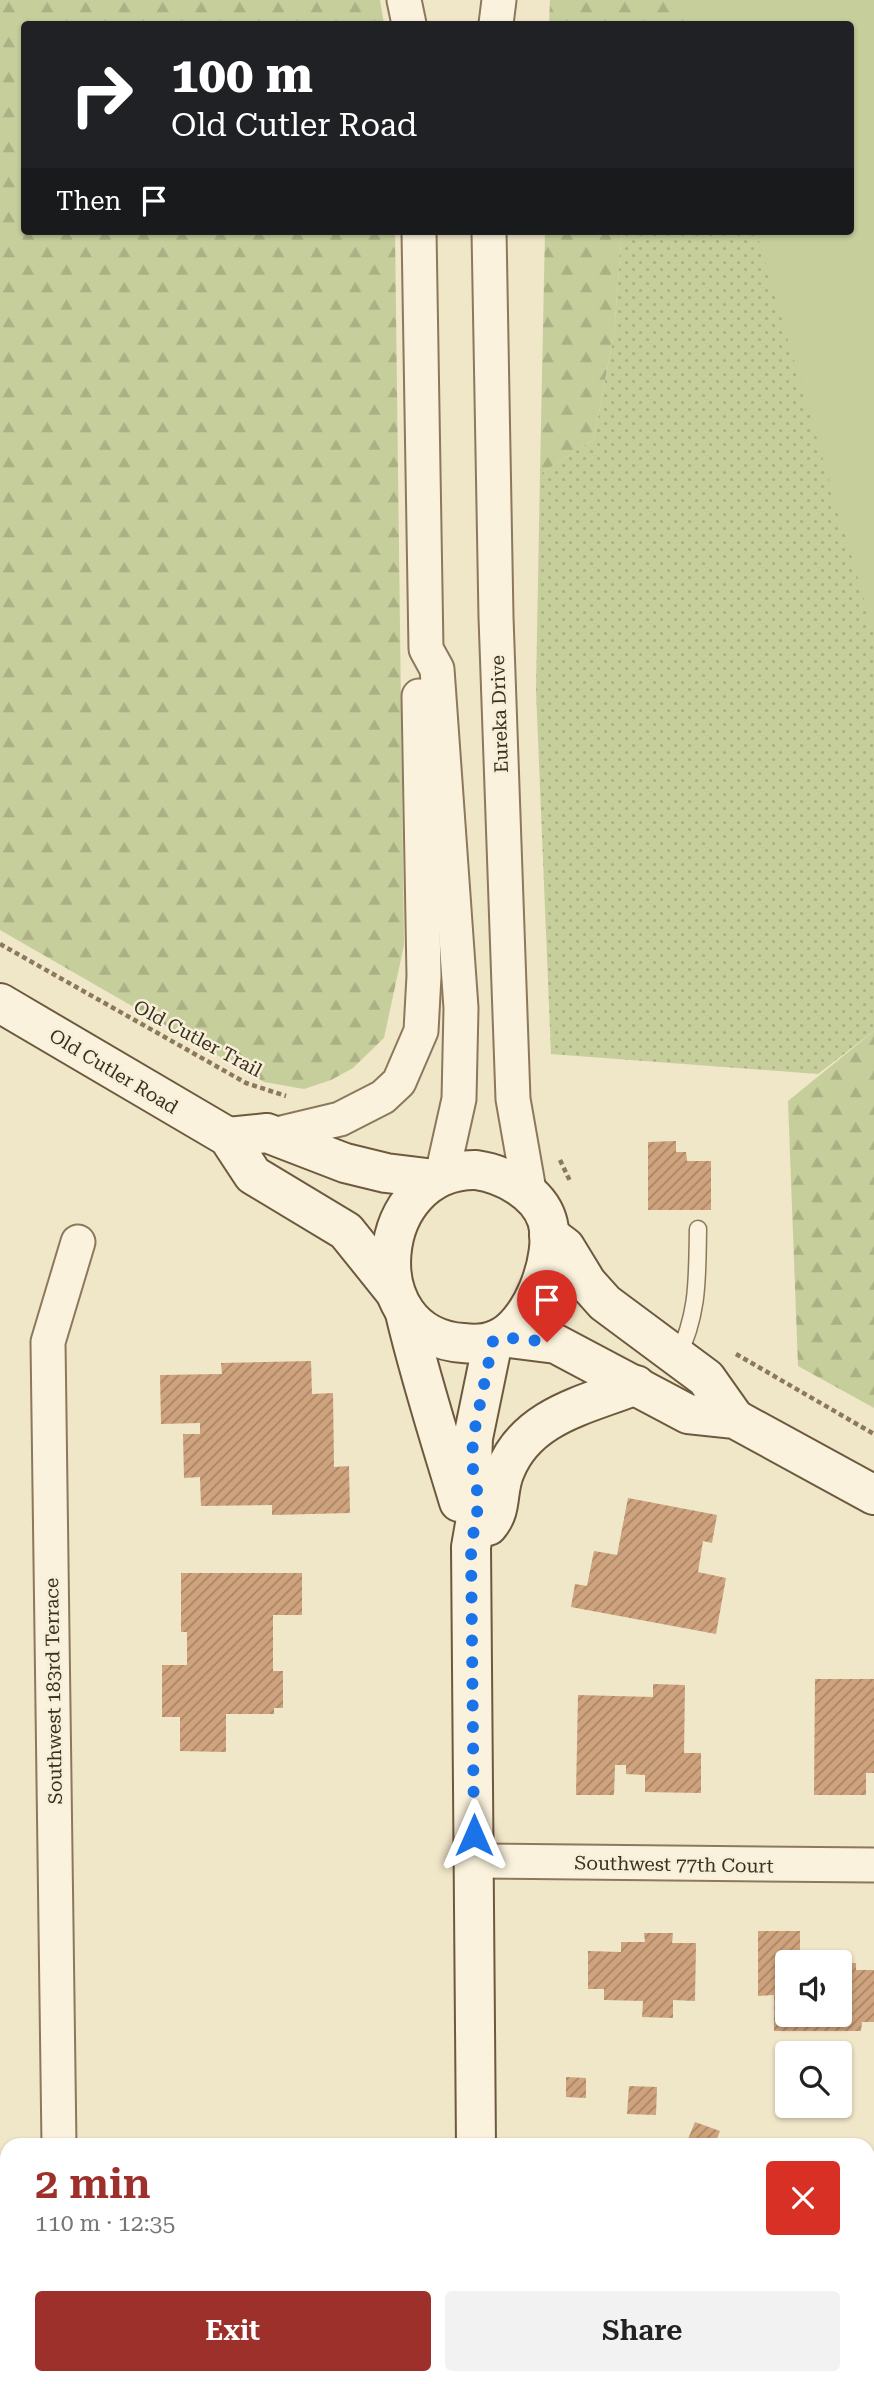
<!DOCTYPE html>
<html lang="en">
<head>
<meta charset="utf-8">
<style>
	body { margin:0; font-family:"Roboto Serif",serif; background:#f2f2f2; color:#222; height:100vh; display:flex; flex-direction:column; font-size:26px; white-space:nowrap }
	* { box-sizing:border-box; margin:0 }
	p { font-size:23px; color:#767676 }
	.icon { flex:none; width:38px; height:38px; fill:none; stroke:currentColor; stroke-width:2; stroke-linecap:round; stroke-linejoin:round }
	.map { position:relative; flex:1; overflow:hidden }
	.drawer { position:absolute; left:0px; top:2138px; width:875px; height:247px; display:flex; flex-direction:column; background:#fff; border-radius:21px 21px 0 0; box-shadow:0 2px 5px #0004 }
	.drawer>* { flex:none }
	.banner { position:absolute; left:21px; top:21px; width:833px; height:214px; border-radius:7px; box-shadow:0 2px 5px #0004; background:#202124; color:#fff; overflow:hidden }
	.tools { position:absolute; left:775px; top:1950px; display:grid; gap:14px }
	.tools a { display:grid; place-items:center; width:77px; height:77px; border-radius:7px; background:#fff; box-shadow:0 2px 5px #0004; font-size:35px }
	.pin { position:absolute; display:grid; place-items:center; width:60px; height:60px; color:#fff; margin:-72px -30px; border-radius:50% 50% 50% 0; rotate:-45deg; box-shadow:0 0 7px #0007 }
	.pin .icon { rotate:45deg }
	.me { position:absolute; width:77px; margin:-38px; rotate:0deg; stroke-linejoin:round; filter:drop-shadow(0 0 5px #0008) }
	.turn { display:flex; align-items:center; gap:24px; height:147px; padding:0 35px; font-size:32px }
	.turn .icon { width:91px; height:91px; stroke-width:2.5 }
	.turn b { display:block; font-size:49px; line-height:60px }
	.then { display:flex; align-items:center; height:66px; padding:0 35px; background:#0003; gap:14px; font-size:26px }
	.round { display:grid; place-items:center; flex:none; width:74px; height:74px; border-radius:7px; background:#f2f2f2 }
	.headline { display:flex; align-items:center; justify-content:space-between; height:119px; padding:0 35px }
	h1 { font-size:42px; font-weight:600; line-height:52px; color:#9d302b }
	.cta { display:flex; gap:14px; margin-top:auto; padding:14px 35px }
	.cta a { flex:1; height:80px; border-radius:7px; background:#9d302b; color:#fff; font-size:28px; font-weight:600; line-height:80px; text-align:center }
	.cta a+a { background:#f2f2f2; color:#222 }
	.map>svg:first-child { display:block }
	.grass { fill:url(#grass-dots) }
	.forest { fill:url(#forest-firs) }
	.park { fill:#c6ce9b }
	.building { fill:url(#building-hatch) }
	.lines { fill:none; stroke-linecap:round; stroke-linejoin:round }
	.lane-casing { stroke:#8c785c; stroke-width:19 }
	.street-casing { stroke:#8c785c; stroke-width:37 }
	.secondary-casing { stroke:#6e593f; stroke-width:42 }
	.path { stroke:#8c785c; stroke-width:4.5; stroke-dasharray:5 3.5; stroke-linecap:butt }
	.lane { stroke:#faf2dc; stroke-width:16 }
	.street { stroke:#faf2dc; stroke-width:33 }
	.secondary { stroke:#faf2dc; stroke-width:38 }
	.route { stroke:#1a73e8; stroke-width:12; stroke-dasharray:0 21.6 }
	.labels { text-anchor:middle; stroke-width:5; stroke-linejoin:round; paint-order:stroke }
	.street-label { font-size:19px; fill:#3c2f20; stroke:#f7efd8 }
</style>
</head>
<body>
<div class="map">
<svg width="874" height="2384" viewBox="0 0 874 2384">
	<defs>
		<pattern id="grass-dots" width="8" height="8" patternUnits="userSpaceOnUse" patternTransform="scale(1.75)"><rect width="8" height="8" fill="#c6ce9b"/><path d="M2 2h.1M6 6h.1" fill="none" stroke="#abb185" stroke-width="1.8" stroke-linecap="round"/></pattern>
		<pattern id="forest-firs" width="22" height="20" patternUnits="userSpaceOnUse" patternTransform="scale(1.75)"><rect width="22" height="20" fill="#c6ce9b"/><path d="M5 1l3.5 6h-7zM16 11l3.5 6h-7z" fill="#abb185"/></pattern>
		<pattern id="building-hatch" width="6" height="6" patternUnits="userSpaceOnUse" patternTransform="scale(1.75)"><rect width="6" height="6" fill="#cea37d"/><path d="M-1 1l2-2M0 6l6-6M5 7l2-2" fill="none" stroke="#a88566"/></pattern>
	</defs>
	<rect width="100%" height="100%" fill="#f0e6c8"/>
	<path class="grass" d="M 874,77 L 874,1031 L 818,1074 L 551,1054 L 536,690 L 540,474 L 594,439 L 614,333 L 622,231 L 850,231 Z"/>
	<g class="forest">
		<path d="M 0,0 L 380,0 L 384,24 L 24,24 L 24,231 L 395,231 L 404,945 L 384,1038 L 353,1068 L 331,1080 L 304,1089 L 264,1082 L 0,930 Z"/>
		<path d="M 550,0 L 874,0 L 850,24 L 549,24 Z"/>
		<path d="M 545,231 L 622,231 L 614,333 L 594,439 L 540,474 Z"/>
		<path d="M 874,1031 L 874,1408 L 798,1366 L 788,1101 Z"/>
	</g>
	<path class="park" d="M 688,0 L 874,0 L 874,633 L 756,231 L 850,231 L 850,24 L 695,24 Z"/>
	<g class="building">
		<path d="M 676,1141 L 676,1152 L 686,1152 L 687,1161 L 711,1161 L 711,1210 L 648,1210 L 648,1142 Z"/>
		<path d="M 311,1361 L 312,1394 L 333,1393 L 334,1467 L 349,1466 L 350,1513 L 272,1515 L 272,1505 L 201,1506 L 200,1477 L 184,1478 L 183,1434 L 200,1434 L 200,1423 L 161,1424 L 160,1375 L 222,1374 L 221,1363 Z"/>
		<path d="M 628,1498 L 717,1515 L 712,1543 L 703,1541 L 698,1572 L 726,1578 L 716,1634 L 571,1607 L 575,1584 L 587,1586 L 594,1551 L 617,1555 Z"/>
		<path d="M 181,1573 L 302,1573 L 302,1615 L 273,1615 L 273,1671 L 283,1671 L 283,1708 L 274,1708 L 274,1714 L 226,1714 L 226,1752 L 180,1751 L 180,1717 L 162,1717 L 162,1665 L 187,1665 L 187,1632 L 181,1632 Z"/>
		<path d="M 815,1679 L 874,1679 L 874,1773 L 866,1773 L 866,1795 L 814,1795 Z"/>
		<path d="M 653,1684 L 685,1685 L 684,1753 L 701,1753 L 701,1793 L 645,1792 L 645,1775 L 626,1774 L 626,1765 L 615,1765 L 614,1795 L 576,1795 L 578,1695 L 653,1697 Z"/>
		<path d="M 758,1931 L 800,1931 L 800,1962 L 788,1962 L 788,2014 L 840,2014 L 840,1963 L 856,1963 L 856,1970 L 874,1970 L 874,2022 L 862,2022 L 861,2031 L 774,2031 L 774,1995 L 758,1996 Z"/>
		<path d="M 644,1933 L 673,1933 L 672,1943 L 696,1943 L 695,2001 L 673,2000 L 673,2018 L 642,2017 L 643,2001 L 604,2000 L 604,1989 L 588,1989 L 588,1951 L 621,1952 L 621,1942 L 645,1942 Z"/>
		<path d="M 566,2077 L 586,2078 L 586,2098 L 566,2097 Z"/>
		<path d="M 629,2086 L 657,2087 L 656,2115 L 627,2114 Z"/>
		<path d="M 695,2122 L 720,2131 L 714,2146 L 680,2146 L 681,2142 L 686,2144 Z"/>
		<rect x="179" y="2378" width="98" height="6"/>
		<rect x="603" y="2378" width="112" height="6"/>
	</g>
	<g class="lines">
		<defs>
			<path id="lane" d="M 677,1358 C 699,1313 697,1278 698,1229"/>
			<g id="street">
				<path d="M 404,0 L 409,24"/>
				<path d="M 496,24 L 499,0"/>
				<path d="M 419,231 L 426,649 L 437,669 L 461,1008 L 459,1099 L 442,1175"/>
				<path d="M 489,231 L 496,617 L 513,1099 L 530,1196"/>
				<path d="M 273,1135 L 340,1119 L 383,1097 L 399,1082 L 421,1031 L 424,976 L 419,696"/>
				<path d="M 474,1861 L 874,1865"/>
				<path d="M 59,2146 L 48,1342 L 78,1242"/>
				<path d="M 65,2378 L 65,2384"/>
				<path d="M 791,2384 L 791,2378"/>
			</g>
			<g id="secondary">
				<path d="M 0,1003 L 228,1137 L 253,1175 L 346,1231 L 395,1292"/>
				<path d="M 228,1137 L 267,1133 L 345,1163 L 386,1173 L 435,1179"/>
				<path d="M 476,1170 C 504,1174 538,1192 547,1220 C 558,1255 531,1328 495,1340 C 486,1344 473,1344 463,1343 C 357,1336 374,1168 476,1170 Z"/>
				<path d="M 549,1235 L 565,1247 L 587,1283 L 605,1303 L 706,1378 L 735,1419"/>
				<path d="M 405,1313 C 420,1377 440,1439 459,1502"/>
				<path d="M 502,1337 L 556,1344 L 688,1414 L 735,1419 L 874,1495"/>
				<path d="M 488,1526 C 503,1509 496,1492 505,1471 C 527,1415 586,1405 636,1385"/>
				<path d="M 476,2146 L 471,1547 L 479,1501 L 472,1464 L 473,1438 L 493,1341"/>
				<path d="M 479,2378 L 479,2384"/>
			</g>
		</defs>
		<use href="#lane" class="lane-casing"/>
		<use href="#street" class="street-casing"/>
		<use href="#secondary" class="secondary-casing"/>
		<g class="path">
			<path d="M 0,944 L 246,1083 L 286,1096"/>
			<path d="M 560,1160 L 570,1181"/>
			<path d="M 736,1354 L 874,1434"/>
		</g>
		<use href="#lane" class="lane"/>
		<use href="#street" class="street"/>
		<use href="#secondary" class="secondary"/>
	</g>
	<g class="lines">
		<path class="route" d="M 474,1835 L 471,1547 L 479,1501 L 472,1464 L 473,1438 L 493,1341 L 502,1337 L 547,1342"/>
	</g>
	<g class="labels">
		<g class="street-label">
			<text transform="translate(499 714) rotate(-92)" y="7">Eureka Drive</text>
			<text transform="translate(198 1038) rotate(28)" y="7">Old Cutler Trail</text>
			<text transform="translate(114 1071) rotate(31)" y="7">Old Cutler Road</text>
			<text transform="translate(53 1691) rotate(-91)" y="7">Southwest 183rd Terrace</text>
			<text transform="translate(674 1864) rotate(1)" y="7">Southwest 77th Court</text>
		</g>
	</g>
</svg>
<div class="tools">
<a><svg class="icon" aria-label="sound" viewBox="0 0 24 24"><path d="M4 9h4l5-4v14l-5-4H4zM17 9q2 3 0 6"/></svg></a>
<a><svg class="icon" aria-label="search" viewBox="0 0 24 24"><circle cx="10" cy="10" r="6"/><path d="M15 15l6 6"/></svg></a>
</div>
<div class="pin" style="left:547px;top:1342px;background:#d93025"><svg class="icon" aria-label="arrive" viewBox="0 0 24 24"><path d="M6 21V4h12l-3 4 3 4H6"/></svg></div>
<svg class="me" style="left:474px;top:1835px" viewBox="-20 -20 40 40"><path d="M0-17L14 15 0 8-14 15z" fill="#1a73e8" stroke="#fff" stroke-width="4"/></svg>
<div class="banner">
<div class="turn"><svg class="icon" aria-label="right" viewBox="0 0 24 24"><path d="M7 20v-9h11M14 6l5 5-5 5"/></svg><div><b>100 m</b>Old Cutler Road</div></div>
<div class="then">Then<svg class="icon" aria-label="arrive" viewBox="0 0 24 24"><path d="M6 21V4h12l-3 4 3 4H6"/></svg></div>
</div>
<section class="drawer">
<div class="headline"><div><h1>2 min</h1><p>110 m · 12:35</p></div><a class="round" style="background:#d93025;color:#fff"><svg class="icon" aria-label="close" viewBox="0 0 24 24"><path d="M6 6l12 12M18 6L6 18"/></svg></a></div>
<div class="cta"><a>Exit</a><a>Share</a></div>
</section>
</div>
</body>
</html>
